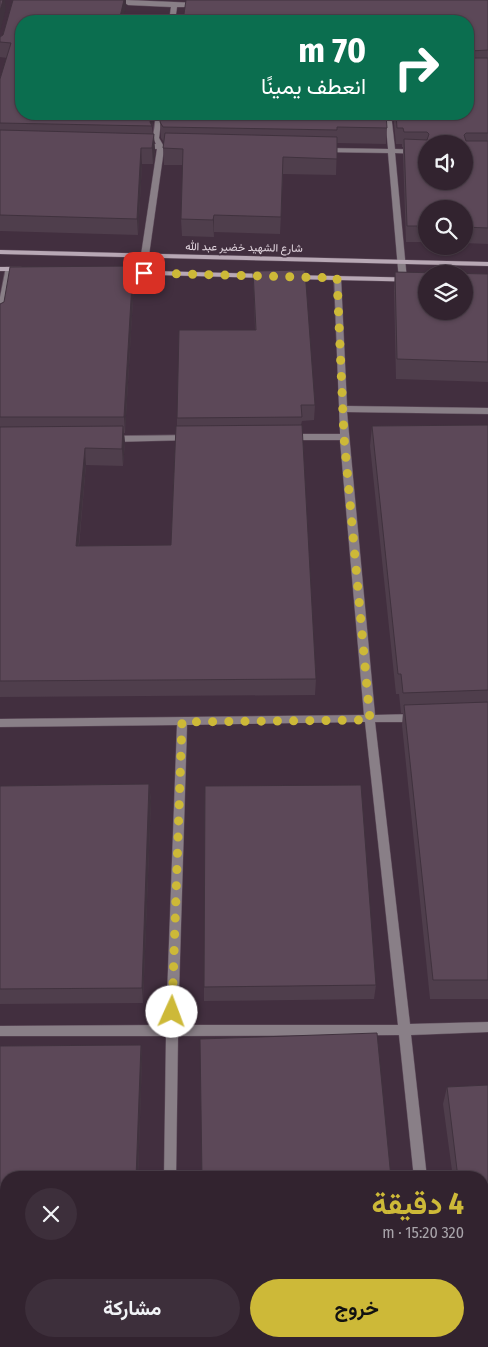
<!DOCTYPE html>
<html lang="ar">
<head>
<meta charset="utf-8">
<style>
	body { margin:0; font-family:"Fira Sans Condensed",Vazirmatn,sans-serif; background:#3d2f3b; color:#f1f3f6; direction:rtl; height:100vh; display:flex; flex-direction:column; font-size:19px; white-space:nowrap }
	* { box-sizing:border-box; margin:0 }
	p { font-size:16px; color:#a8a4aa }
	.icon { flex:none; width:28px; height:28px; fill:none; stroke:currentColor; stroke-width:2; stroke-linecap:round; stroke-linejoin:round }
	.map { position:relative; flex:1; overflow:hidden; direction:ltr }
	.details { position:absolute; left:0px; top:1171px; width:489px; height:176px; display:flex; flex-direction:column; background:#32232f; border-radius:20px 20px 0 0; box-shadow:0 1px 4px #0004,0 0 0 1px #4d404b; direction:rtl }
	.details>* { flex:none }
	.guide { position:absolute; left:15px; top:15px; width:459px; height:105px; border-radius:20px; box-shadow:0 1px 4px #0004,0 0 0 1px #4d404b; direction:rtl; background:#0b6e4f; color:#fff; overflow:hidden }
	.fabs { position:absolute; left:418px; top:135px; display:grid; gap:10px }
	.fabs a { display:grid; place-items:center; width:55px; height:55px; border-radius:50%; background:#32232f; box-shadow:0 1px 4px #0004,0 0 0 1px #4d404b; font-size:25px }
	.pin { position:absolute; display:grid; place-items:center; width:42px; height:42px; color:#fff; margin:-21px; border-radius:10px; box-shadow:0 2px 8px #0006 }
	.me { position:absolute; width:55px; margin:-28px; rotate:2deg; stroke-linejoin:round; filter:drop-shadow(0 0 4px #0008) }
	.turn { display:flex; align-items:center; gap:18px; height:105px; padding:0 25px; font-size:22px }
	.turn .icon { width:65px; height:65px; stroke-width:2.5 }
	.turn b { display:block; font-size:35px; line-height:42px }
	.round { display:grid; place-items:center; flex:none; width:52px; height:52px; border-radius:26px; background:#3d2f3b }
	.overview { display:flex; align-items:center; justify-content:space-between; height:85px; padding:0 25px }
	h1 { font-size:30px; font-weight:700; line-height:38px; color:#cdb938 }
	.cta { display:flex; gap:10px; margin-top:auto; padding:10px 25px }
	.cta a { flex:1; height:58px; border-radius:30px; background:#cdb938; color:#111; font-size:20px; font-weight:700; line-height:58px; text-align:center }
	.cta a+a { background:#3d2f3b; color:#f1f3f6 }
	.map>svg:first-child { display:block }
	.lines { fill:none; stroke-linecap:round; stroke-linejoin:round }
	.street-casing { stroke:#604e5d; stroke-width:1 }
	.secondary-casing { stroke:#604e5d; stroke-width:1 }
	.street { fill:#897f87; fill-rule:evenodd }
	.secondary { fill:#b8a8b5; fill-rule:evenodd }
	.wall { fill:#4f3e4c }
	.shaded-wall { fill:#40323e }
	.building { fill:#5c4858; stroke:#40323e; fill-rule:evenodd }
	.route { stroke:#cdb938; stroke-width:9; stroke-dasharray:0 16.2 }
	.labels { text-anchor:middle; stroke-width:4; stroke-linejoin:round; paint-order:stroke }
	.far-street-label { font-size:11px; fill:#e6dae3; stroke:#422f3f }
</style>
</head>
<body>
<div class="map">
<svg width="488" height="1347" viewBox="0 0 488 1347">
	<rect width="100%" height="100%" fill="#422f3f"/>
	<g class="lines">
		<defs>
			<g id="street">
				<path d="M 126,0 L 198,3 L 201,5 L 198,7 L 177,7 L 175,21 L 169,21 L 171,7 L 128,5 L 125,3 Z"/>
				<path d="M 156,114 L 162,114 L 159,138 L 163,145 L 175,145 L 178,147 L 175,149 L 164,149 L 149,255 L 145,257 L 141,255 L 157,149 L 142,148 L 139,146 L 142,144 L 156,144 L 153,138 Z"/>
				<path d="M 385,114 L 391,114 L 395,149 L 426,150 L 426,154 L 395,153 L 407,280 L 403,282 L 399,280 L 388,153 L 325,152 L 322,150 L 325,148 L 388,149 Z"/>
				<path d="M 6,267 L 9,267 L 13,269 L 4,318 L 0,320 L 0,297 Z"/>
				<path d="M 334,276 L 340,276 L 341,278 L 347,406 L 488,408 L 488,414 L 347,412 L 375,715 L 416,714 L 420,715 L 421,718 L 420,721 L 416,722 L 375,722 L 410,1024 L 488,1022 L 488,1032 L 411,1035 L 427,1178 L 414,1178 L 399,1035 L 178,1036 L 176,1178 L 164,1178 L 166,1036 L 0,1036 L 0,1026 L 166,1025 L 177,725 L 0,727 L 0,719 L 364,715 L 340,440 L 291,440 L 287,437 L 291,434 L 340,434 ZM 365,722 L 398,1025 L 178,1025 L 187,725 Z"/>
				<path d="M 189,435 L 193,438 L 192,440 L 111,442 L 107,439 L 111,436 Z"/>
				<path d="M 0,1252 L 6,1253 L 6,1265 L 0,1266 Z"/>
				<rect x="163" y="1341" width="14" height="6"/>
				<path d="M 433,1341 L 447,1341 L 448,1347 L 434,1347 Z"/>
			</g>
			<g id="secondary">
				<path d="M 0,250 L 488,262 L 488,266 L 0,254 Z"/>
				<path d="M 0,267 L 21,267 L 25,269 L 21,271 L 0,271 Z"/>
				<path d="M 118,270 L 266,274 L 270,276 L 266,278 L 121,274 L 117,272 Z"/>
				<path d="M 290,275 L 426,278 L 426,282 L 293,279 L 289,277 Z"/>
			</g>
		</defs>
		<use href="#street" class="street-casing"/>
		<use href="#secondary" class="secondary-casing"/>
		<use href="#street" class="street"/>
		<use href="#secondary" class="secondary"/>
	</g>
	<g class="wall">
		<path d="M 488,0 L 488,244 L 464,243 L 464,209 L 426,209 L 426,242 L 406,242 L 403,155 L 403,147 L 402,147 L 402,144 L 396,144 L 393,114 L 468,114 L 468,21 Z"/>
		<path d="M 126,7 L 21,114 L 154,114 L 152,128 L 155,150 L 153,164 L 142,164 L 138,235 L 0,231 L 0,79 L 7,58 L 0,57 L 0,37 L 3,35 Z"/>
		<path d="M 160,122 L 387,128 L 386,144 L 337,143 L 336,175 L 283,174 L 280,234 L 214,232 L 214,237 L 182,236 L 181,219 L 183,165 L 164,165 L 163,148 L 164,142 L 161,138 Z"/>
		<path d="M 253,271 L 315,405 L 314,420 L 302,421 L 301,425 L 316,679 L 315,695 L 0,697 L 0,304 L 134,282 L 125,433 L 124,433 L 125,443 L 123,466 L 86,465 L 79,546 L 171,545 L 177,426 L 177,418 L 255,330 Z"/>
		<path d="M 395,272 L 488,274 L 488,382 L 396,379 L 394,291 Z"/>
		<path d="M 488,425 L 488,999 L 430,999 L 402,725 L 403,713 L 401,713 L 399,694 L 396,694 L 370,446 L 372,426 Z"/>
		<path d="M 149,784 L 151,801 L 143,1003 L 0,1004 L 0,786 Z"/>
		<path d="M 376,985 L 374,999 L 204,1001 L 204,987 Z"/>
		<path d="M 141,1045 L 142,1059 L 138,1178 L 6,1178 L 6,1227 L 0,1227 L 0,1046 Z"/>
		<path d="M 488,1085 L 488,1347 L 474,1347 L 473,1341 L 482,1341 L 482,1178 L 453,1178 L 443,1104 L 447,1087 Z"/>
	</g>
	<g class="shaded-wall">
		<path d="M 3,0 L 5,0 L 6,9 L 0,32 L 0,11 Z"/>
		<path d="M 124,0 L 126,0 L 126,7 L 123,21 L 119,21 Z"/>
		<path d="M 152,114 L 154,114 L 152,128 L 150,122 Z"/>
		<path d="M 154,134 L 155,150 L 153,164 L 152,148 Z"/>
		<path d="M 141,148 L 142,164 L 138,235 L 137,219 Z"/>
		<path d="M 214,215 L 214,237 L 213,220 Z"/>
		<path d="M 133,266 L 134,282 L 125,433 L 124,417 Z"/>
		<path d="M 123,426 L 125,443 L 123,466 L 122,449 Z"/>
		<path d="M 85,448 L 86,465 L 77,563 L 76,546 Z"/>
		<path d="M 149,784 L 151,801 L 143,1003 L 142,988 Z"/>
		<path d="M 141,1045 L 142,1059 L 138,1178 L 136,1178 Z"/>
		<rect x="129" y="1341" width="3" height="6"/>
	</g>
	<g class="building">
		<path d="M 0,0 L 3,0 L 0,11 Z"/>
		<path d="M 13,0 L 124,0 L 119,21 L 21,21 L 21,114 L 152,114 L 150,122 L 152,126 L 0,123 L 0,79 L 11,43 L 0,42 L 0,37 L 3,35 Z"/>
		<path d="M 186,0 L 488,0 L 488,50 L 470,51 L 468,58 L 488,58 L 488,133 L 466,133 L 464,135 L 466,141 L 488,141 L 488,228 L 464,227 L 464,209 L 426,209 L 426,226 L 407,226 L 404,139 L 427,140 L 429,134 L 427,132 L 404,132 L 403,128 L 397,128 L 396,114 L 468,114 L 468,21 L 183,21 ZM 426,144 L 464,144 L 464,181 L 426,181 Z"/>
		<path d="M 161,114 L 386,114 L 387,128 L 337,127 L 337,130 L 163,127 L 160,122 Z"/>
		<path d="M 0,130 L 154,134 L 152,148 L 141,148 L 137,219 L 0,215 Z"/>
		<path d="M 165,133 L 337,137 L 337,159 L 283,157 L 281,217 L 214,215 L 213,220 L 181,219 L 183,149 L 163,148 Z"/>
		<path d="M 133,266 L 124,417 L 0,417 L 0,304 L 4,302 L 10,267 Z"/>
		<path d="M 305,270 L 315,405 L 301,405 L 302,417 L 177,418 L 179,330 L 256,330 L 253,271 Z"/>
		<path d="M 395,272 L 488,274 L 488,362 L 397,359 ZM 426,274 L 464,274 L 464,311 L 426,311 Z"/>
		<path d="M 302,425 L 316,679 L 0,681 L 0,427 L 123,426 L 122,449 L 85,448 L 76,546 L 171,545 L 176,426 Z"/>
		<path d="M 488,425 L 488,690 L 403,693 L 401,674 L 398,674 L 372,426 Z"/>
		<path d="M 488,702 L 488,980 L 433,980 L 404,705 Z"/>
		<path d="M 149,784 L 142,988 L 0,989 L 0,786 Z"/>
		<path d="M 361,785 L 376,985 L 204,987 L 205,786 Z"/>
		<path d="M 377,1033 L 391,1178 L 202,1178 L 200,1039 Z"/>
		<path d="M 141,1045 L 136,1178 L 6,1178 L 6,1214 L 0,1214 L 0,1046 Z"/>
		<path d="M 488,1085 L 488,1347 L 480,1347 L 479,1341 L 482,1341 L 482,1178 L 458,1178 L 447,1087 Z"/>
		<path d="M 0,1270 L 6,1270 L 6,1341 L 129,1341 L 129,1347 L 0,1347 Z"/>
		<rect x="204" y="1341" width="203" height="6"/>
	</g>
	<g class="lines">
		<path class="route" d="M 144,273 L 337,278 L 344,437 L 370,720 L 182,722 L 172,1012"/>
	</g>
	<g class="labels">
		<g class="far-street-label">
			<text transform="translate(244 247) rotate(1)" y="4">شارع الشهيد خضير عبد الله</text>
		</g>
	</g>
</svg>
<div class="fabs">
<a><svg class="icon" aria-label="sound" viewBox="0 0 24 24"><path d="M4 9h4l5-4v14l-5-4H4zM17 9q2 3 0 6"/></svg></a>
<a><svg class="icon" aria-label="search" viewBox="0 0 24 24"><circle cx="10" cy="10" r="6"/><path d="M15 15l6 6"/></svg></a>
<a><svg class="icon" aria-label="layers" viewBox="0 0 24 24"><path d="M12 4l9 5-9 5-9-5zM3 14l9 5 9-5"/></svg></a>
</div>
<div class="pin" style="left:144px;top:273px;background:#d93025"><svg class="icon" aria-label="arrive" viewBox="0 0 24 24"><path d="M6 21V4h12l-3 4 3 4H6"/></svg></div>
<svg class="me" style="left:172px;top:1012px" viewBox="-20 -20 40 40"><circle r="19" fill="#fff"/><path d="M0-13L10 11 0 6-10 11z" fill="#cdb938"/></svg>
<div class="guide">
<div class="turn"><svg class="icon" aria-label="right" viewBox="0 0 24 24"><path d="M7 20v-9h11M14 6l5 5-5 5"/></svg><div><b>70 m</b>انعطف يمينًا</div></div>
</div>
<section class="details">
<div class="overview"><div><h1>4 دقيقة</h1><p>320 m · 15:20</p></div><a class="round"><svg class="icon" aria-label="close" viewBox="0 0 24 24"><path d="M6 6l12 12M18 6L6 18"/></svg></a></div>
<div class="cta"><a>خروج</a><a>مشاركة</a></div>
</section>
</div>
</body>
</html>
